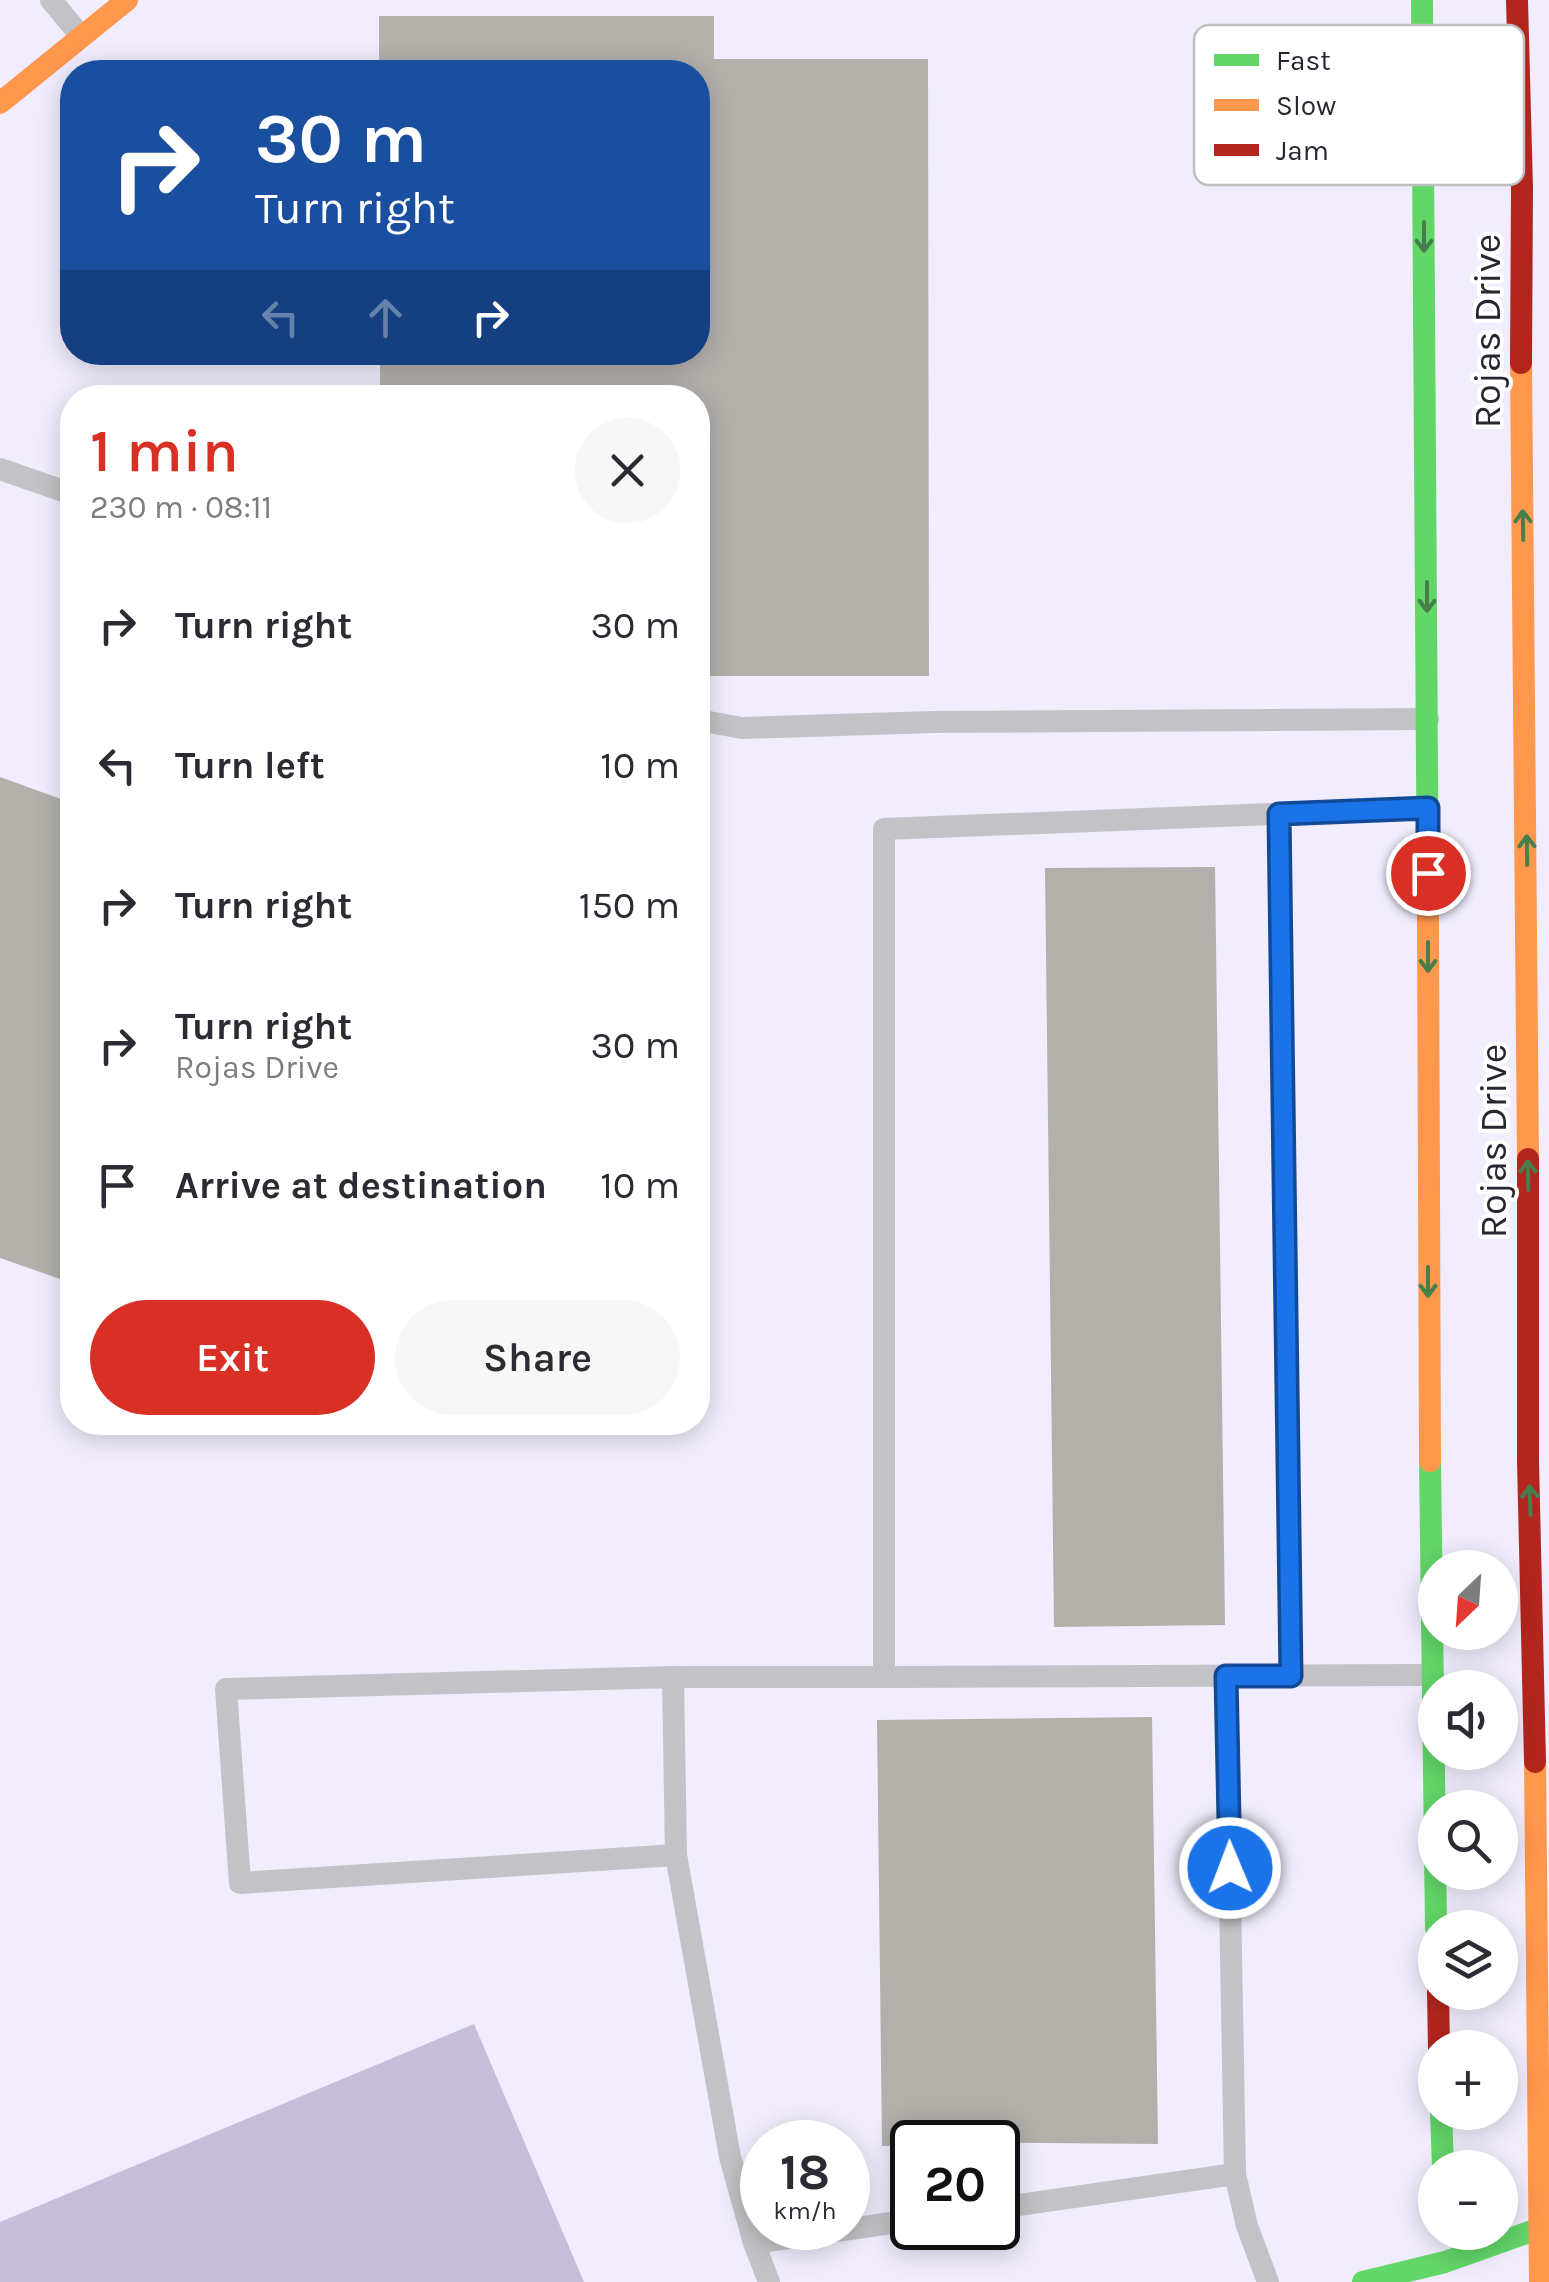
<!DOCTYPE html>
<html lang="en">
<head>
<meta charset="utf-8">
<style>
	body { margin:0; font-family:Karla,sans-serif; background:#f7f7f7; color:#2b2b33; height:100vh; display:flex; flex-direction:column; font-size:38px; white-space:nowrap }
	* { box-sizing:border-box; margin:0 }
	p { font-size:32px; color:#7c7c81 }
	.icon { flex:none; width:55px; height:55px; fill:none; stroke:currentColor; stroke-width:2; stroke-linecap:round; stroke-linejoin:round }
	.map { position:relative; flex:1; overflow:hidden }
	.drawer { position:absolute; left:60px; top:385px; width:650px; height:1050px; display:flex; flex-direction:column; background:#fff; border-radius:40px; box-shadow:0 5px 25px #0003 }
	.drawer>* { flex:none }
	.hud { position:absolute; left:60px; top:60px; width:650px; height:305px; border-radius:40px; box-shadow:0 5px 25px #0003; background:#1a4fa0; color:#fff; overflow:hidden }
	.needle { width:65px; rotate:205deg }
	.buttons { position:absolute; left:1418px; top:1550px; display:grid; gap:20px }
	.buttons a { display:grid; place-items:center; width:100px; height:100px; border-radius:50%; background:#fff; box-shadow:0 5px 25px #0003; font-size:50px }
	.speed { position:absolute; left:740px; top:2120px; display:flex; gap:20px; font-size:50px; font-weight:700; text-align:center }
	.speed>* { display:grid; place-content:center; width:130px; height:130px; border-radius:50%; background:#fff; box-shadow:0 5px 25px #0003; line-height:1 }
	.speed small { font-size:25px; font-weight:400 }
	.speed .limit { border:5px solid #111; border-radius:15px; background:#fff; color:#111 }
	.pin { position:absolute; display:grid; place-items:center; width:85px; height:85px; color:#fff; margin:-42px; border:5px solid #fff; border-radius:50%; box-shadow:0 2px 10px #0007 }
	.me { position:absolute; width:110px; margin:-55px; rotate:359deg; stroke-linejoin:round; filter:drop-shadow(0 0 8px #0008) }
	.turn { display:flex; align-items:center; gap:35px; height:210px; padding:0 30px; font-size:45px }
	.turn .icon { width:130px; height:130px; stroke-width:2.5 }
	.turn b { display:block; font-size:70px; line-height:85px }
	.lanes { display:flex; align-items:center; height:95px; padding:0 30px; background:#0003; justify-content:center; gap:50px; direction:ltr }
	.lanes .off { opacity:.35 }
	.round { display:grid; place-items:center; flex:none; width:105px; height:105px; border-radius:52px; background:#f7f7f7 }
	.head { display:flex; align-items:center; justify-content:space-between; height:170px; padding:0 30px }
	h1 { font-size:60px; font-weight:600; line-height:75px; color:#d93025 }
	.cta { display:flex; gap:20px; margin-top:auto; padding:20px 30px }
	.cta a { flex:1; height:115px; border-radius:60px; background:#d93025; color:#fff; font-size:40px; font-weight:600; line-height:115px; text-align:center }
	.cta a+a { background:#f7f7f7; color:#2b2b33 }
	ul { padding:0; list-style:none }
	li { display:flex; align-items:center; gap:30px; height:140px; padding:0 30px }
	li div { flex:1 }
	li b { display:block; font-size:38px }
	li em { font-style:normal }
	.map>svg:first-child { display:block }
	.built { fill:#f1edfe; fill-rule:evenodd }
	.water { fill:#c6bed8 }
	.building { fill:#b3b0ac }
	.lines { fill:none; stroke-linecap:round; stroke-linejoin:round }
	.lane { stroke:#c3c2c6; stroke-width:22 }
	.fast { stroke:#63d668; stroke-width:22 }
	.slow { stroke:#ff974d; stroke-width:22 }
	.jam { stroke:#b3261e; stroke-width:22 }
	.oneway { stroke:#467e4c }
	.route-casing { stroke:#114b97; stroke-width:25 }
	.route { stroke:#1a73e8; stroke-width:18 }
	.labels { text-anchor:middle; stroke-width:8; stroke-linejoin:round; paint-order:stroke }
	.street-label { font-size:38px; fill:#292630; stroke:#fff }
	.key { fill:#fff; stroke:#bfbec1; stroke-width:2.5 }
	.key-label { font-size:28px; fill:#292630 }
</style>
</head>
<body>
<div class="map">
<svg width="1549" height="2282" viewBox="0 0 1549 2282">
	<rect width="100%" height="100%" fill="#f8f7fc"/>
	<path class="built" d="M 0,0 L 1549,0 L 1549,2282 L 0,2282 ZM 72,72 L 698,72 L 698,352 L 72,352 ZM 72,398 L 698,398 L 698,1422 L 72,1422 ZM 1435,1568 L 1500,1568 L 1500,1632 L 1435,1632 ZM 1435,1688 L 1500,1688 L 1500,1752 L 1435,1752 ZM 1435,1808 L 1500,1808 L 1500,1872 L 1435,1872 ZM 1435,1928 L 1500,1928 L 1500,1992 L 1435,1992 ZM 1435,2048 L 1500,2048 L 1500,2112 L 1435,2112 ZM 762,2142 L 848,2142 L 848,2228 L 762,2228 ZM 912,2142 L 998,2142 L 998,2228 L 912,2228 ZM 1435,2168 L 1500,2168 L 1500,2232 L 1435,2232 Z"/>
	<path class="water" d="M 474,2024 L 584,2282 L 0,2282 L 0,2222 Z"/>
	<g class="building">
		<path d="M 379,16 L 714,16 L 714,59 L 928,59 L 929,676 L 698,676 L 698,398 L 380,398 L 380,352 L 698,352 L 698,72 L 379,72 Z"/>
		<path d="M 0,777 L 72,803 L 72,1253 L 63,1280 L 0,1258 Z"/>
		<path d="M 1215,867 L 1225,1625 L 1054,1627 L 1045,868 Z"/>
		<path d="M 1152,1717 L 1158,2144 L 912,2142 L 912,2146 L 882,2146 L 877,1720 Z"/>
	</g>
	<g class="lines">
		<g class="lane">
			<path d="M 51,0 L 80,35"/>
			<path d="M 0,469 L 72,494"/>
			<path d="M 698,720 L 742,728 L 933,722 L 1428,719"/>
			<path d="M 1428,808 L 884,829 L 884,1677 L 1432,1675"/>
			<path d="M 1279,814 L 1291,1676"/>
			<path d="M 1226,1676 L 1235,2174 L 1247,2226 L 1268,2282"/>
			<path d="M 673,1677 L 884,1677"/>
			<path d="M 676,1855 L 240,1883 L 226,1689 L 673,1677 L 676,1855 L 730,2157 L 754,2243"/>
			<path d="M 998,2208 L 1235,2174"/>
			<path d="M 769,2282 L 754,2243 L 912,2220"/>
		</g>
		<g class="fast">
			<path d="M 1422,0 L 1428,918"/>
			<path d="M 1430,1461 L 1436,1928"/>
			<path d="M 1441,2112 L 1443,2168"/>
			<path d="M 1363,2282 L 1445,2262 L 1549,2225"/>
		</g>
		<g class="slow">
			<path d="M 0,103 L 127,0"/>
			<path d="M 1521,363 L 1528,1159"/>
			<path d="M 1428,918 L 1430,1461"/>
			<path d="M 1535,1762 L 1540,2282"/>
		</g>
		<g class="jam">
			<path d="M 1517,0 L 1522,188 L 1521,363"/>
			<path d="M 1528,1159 L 1528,1461 L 1535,1762"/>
			<path d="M 1438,1992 L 1439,2048"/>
		</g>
	</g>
	<defs><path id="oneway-shaft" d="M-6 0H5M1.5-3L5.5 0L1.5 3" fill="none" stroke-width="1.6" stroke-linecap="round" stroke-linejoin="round" transform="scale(2.5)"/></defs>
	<g class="oneway">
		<use href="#oneway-shaft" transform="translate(1424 237) rotate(90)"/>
		<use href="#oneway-shaft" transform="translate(1523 525) rotate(-91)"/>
		<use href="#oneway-shaft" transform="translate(1427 597) rotate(90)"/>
		<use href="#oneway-shaft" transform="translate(1527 850) rotate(-91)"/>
		<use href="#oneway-shaft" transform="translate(1428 957) rotate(90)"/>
		<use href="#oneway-shaft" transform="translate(1528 1175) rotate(-91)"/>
		<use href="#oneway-shaft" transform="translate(1428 1282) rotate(90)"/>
		<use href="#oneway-shaft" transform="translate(1530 1500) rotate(-92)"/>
	</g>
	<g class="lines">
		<defs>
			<path id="route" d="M 1230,1868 L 1226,1676 L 1291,1676 L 1279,814 L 1428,808 L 1428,873"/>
		</defs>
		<use href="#route" class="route-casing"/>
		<use href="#route" class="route"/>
	</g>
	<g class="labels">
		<g class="street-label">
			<text transform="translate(1487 331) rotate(-90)" y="13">Rojas Drive</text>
			<text transform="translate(1493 1141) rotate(-90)" y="13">Rojas Drive</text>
		</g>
	</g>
	<rect x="1194" y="25" width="330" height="160" rx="15" class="key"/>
	<rect x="1214" y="54" width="45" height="12" fill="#63d668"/>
	<rect x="1214" y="99" width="45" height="12" fill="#ff974d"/>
	<rect x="1214" y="144" width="45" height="12" fill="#b3261e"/>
	<g class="key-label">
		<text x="1276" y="70">Fast</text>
		<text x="1276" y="115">Slow</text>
		<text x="1276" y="160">Jam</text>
	</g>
</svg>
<div class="buttons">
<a><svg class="needle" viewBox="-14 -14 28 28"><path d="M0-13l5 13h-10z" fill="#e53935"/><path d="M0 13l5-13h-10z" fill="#7c7c81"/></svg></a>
<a><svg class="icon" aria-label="sound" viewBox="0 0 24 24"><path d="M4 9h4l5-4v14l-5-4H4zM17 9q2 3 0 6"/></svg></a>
<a><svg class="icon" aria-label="search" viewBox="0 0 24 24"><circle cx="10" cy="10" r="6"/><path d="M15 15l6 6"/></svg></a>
<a><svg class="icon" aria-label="layers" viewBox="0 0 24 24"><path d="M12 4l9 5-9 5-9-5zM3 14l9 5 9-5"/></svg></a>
<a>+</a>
<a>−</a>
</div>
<div class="speed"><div>18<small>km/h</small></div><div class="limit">20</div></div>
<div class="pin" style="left:1428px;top:873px;background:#d93025"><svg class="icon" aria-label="arrive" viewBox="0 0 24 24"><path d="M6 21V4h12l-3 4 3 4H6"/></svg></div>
<svg class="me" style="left:1230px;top:1868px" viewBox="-20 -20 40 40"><circle r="17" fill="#1a73e8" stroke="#fff" stroke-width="3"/><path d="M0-11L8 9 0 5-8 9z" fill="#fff"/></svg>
<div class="hud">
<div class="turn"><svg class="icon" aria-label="right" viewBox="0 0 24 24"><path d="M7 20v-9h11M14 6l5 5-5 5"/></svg><div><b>30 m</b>Turn right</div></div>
<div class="lanes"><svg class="icon off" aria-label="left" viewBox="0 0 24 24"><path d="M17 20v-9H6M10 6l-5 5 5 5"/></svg><svg class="icon off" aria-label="ahead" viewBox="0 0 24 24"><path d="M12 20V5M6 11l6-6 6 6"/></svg><svg class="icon" aria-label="right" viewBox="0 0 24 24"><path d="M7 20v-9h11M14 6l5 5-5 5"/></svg></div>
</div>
<section class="drawer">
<div class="head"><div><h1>1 min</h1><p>230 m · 08:11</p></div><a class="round"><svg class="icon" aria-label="close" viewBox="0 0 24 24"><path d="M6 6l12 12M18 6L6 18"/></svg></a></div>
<ul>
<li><svg class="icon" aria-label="right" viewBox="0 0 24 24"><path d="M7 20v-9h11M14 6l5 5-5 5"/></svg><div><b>Turn right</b></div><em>30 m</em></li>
<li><svg class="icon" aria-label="left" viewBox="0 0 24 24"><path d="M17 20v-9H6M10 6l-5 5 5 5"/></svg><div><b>Turn left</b></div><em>10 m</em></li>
<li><svg class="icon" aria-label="right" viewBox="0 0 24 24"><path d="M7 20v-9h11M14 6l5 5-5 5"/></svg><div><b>Turn right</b></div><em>150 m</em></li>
<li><svg class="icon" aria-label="right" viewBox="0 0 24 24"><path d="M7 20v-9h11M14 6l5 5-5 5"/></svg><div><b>Turn right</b><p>Rojas Drive</p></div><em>30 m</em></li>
<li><svg class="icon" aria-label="arrive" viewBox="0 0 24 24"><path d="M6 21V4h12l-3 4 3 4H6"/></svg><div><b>Arrive at destination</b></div><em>10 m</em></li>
</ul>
<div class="cta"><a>Exit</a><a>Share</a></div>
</section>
</div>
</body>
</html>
